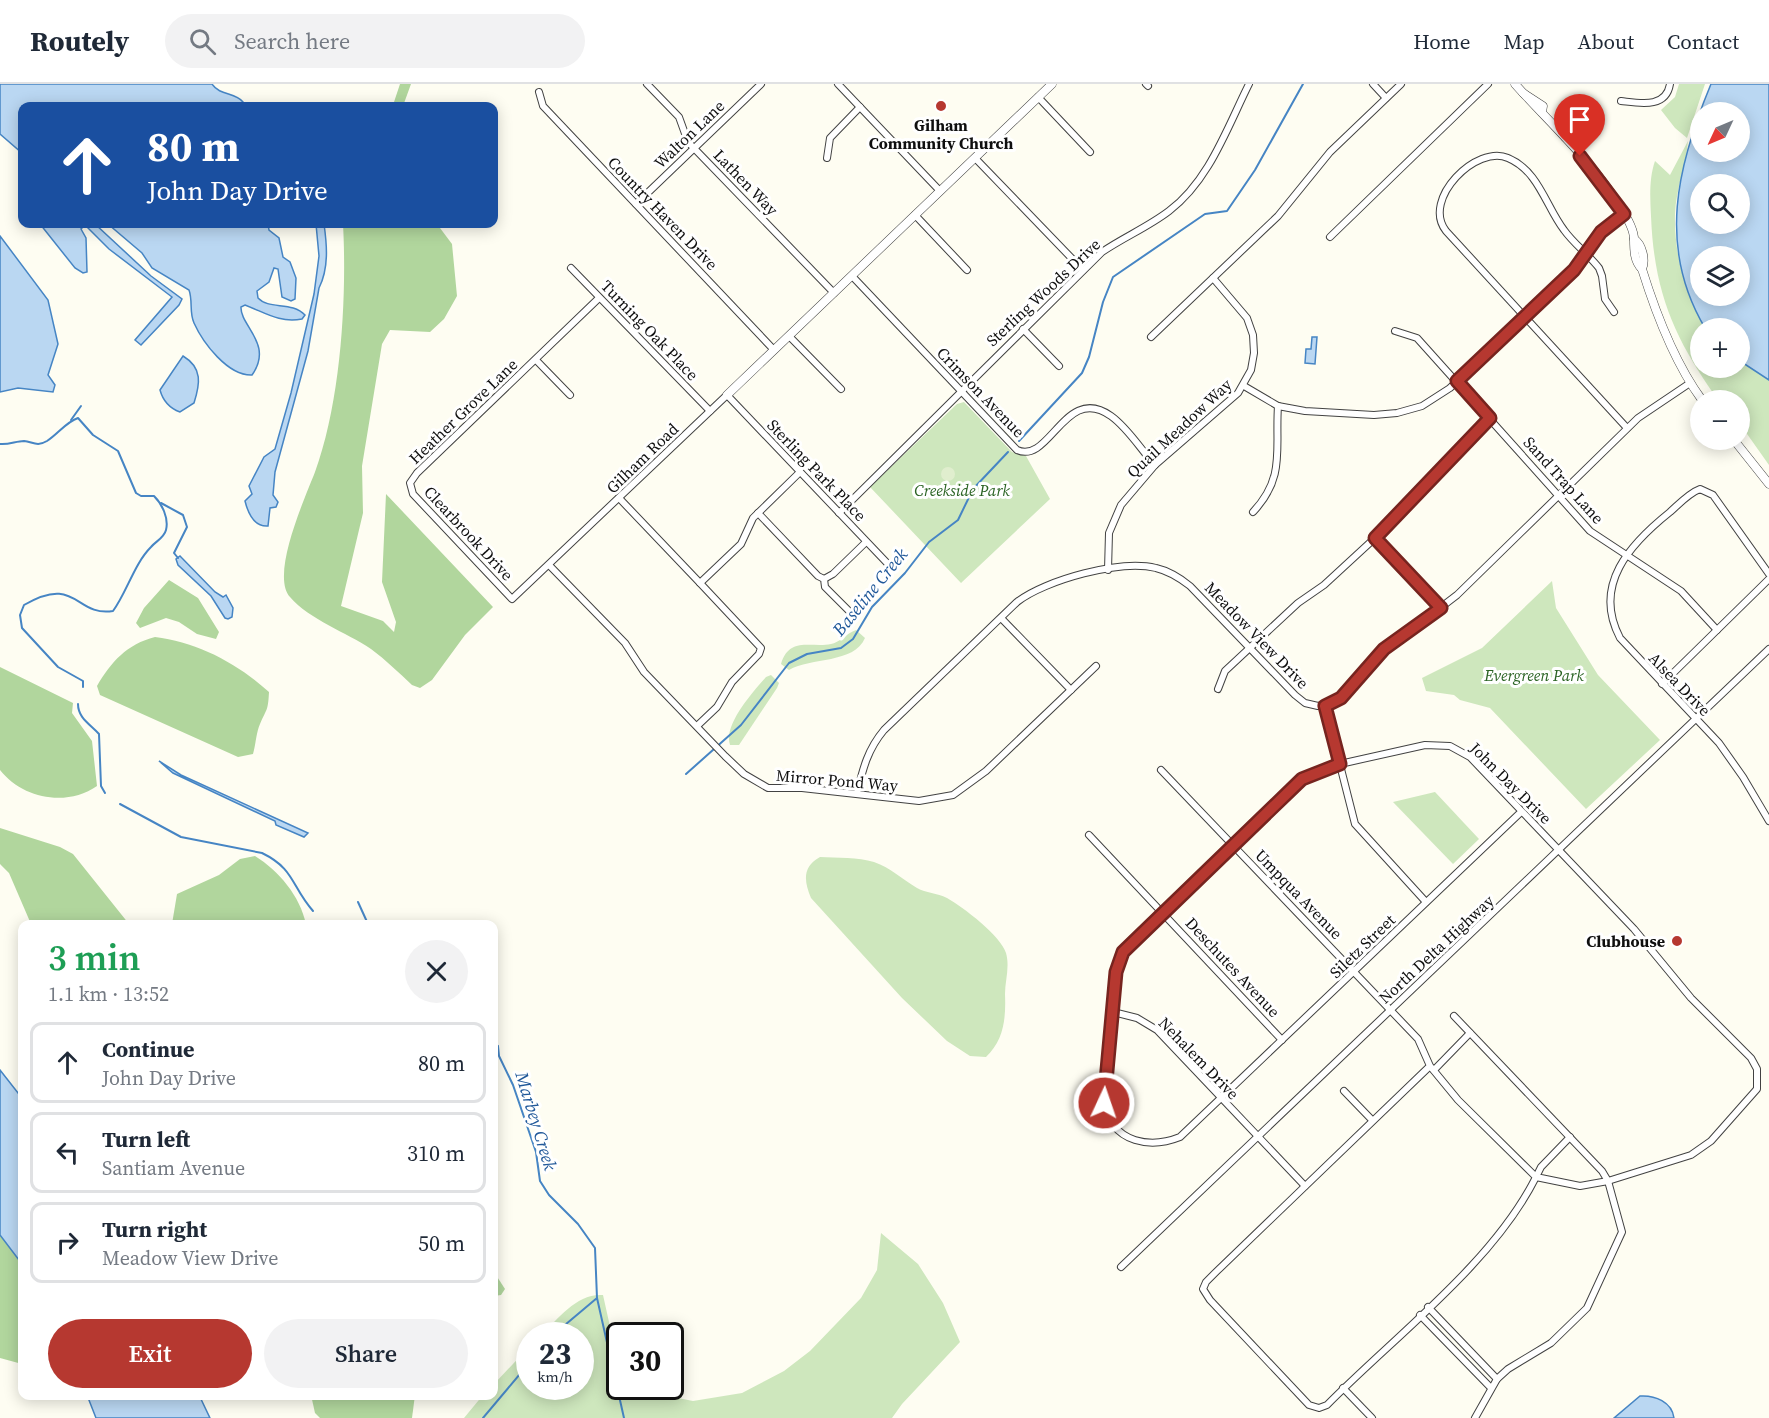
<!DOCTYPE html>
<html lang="en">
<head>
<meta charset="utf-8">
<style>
	body { margin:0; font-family:"Source Serif 4",serif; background:#f2f2f3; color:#1f2937; height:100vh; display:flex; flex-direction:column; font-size:22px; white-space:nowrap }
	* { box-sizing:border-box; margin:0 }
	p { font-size:20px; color:#747a83 }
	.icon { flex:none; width:33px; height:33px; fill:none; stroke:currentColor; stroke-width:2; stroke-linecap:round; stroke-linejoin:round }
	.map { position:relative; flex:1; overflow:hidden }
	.drawer { position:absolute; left:18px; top:836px; width:480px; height:480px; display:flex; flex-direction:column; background:#fff; border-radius:12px; box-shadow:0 3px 15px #0003 }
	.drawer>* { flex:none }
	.guide { position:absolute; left:18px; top:18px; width:480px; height:126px; border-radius:12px; box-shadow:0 3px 15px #0003; background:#1a4fa0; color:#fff; overflow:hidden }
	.needle { width:39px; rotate:226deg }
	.buttons { position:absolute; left:1690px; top:18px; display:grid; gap:12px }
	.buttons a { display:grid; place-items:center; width:60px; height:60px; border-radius:50%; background:#fff; box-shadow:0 3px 15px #0003; font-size:30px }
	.speed { position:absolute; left:516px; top:1238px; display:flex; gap:12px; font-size:30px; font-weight:700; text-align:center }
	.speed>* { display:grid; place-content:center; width:78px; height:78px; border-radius:50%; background:#fff; box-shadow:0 3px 15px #0003; line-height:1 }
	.speed small { font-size:15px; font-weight:400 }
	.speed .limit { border:3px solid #111; border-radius:9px; background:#fff; color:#111 }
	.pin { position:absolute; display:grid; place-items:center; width:51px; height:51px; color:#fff; margin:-62px -26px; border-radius:50% 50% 50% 0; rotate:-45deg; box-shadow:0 0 6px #0007 }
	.pin .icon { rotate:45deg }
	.me { position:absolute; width:66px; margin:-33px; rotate:3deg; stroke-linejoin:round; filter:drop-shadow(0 0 4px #0008) }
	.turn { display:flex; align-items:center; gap:21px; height:126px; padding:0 30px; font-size:27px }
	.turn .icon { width:78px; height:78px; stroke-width:2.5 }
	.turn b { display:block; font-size:42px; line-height:51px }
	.round { display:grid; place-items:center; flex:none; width:63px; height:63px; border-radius:32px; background:#f2f2f3 }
	.overview { display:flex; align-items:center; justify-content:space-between; height:102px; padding:0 30px }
	h1 { font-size:36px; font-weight:600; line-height:45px; color:#1e9e55 }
	.action { display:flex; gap:12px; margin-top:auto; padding:12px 30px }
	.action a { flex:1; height:69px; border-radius:36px; background:#b63830; color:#fff; font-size:24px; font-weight:600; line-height:69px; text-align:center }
	.action a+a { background:#f2f2f3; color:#1f2937 }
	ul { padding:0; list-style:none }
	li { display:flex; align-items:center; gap:18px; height:81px; margin:0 12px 9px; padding:0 18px; border:3px solid #e0e1e3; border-radius:12px }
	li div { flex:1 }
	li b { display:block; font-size:22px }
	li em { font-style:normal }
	header { display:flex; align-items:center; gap:36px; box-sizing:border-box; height:84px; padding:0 30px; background:#fff; border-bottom:2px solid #e0e1e3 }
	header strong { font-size:28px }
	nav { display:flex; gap:33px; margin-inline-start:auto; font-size:21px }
	.search { width:420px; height:54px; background:#f2f2f3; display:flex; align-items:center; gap:15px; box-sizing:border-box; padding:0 21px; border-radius:33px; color:#747a83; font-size:22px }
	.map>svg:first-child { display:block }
	.green { fill:#cee7bd }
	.forest { fill:#b1d69d }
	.pitch { fill:#e0eece }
	.water { fill:#bad7f2; stroke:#4685c4; stroke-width:1.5; fill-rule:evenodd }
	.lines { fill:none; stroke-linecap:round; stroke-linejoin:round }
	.stream { stroke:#4685c4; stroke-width:2 }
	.minor-casing { stroke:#424242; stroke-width:8 }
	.tertiary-casing { stroke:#424242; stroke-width:9 }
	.minor { stroke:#fff; stroke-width:6 }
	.tertiary { stroke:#fff; stroke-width:8 }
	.route-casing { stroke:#76241f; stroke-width:15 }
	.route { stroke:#b63830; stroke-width:10 }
	.poi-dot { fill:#b63830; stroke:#fff; stroke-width:2 }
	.labels { text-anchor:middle; stroke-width:6; stroke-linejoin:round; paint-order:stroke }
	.poi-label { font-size:16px; font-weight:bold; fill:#0f0f0f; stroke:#fff }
	.street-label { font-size:16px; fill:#0f0f0f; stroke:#fff }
	.park-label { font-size:16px; font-style:italic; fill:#2a6323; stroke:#fff }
	.water-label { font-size:18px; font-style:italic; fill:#205899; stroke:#fff }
</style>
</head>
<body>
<header>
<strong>Routely</strong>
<div class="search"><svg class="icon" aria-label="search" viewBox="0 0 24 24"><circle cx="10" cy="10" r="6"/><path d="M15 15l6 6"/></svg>Search here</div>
<nav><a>Home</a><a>Map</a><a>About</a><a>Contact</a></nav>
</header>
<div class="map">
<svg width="1769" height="1334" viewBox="0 0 1769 1334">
	<rect width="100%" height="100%" fill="#fefdf2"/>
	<g class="green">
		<path d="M 1679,0 L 1705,0 L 1687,54 L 1675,44 L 1661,26 L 1675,13 Z"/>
		<path d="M 1688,57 C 1686,81 1676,105 1675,130 C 1674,170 1685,210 1705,244 L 1701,244 L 1701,284 L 1740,284 L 1740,277 L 1769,296 L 1769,381 L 1740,340 L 1740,316 L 1718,316 C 1674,254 1654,208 1651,132 C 1650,114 1649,94 1655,77 L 1670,91 Z"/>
		<path d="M 964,318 L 1012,368 L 1026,372 L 1050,415 L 961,499 L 870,403 L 957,320 Z"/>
		<path d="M 1552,497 L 1556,524 L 1598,591 L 1660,656 L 1586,725 L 1490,624 L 1460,616 L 1454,611 L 1426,607 L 1422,594 L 1482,564 Z"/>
		<path d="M 856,546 L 865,554 C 854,580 811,573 789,586 L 781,580 C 789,552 812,564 831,560 C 839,559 847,549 856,546 Z"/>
		<path d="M 771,591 L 779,599 L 777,604 L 739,661 L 730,661 C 723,641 753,608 766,593 Z"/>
		<path d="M 1435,708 L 1479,755 L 1453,780 L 1393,718 Z"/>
		<path d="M 820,773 C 837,774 858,773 874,778 C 891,784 902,795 917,804 C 926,809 937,809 947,814 C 963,823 1001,852 1006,869 C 1010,883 1005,897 1005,910 C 1006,934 1004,956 986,973 L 970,972 L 947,957 L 902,914 L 811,814 C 804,797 802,783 820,773 Z"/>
		<path d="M 881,1149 L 918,1180 L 943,1219 L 960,1258 L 902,1320 L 892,1334 L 464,1334 L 483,1311 L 494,1311 L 494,1300 L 529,1263 L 530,1302 L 580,1302 L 580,1251 L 541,1251 C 559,1234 577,1209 603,1211 L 613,1256 L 619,1264 L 620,1302 L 639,1302 L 653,1309 L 693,1317 L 742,1309 L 784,1287 L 810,1267 L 861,1214 L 877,1186 Z"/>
	</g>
	<g class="forest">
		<path d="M 400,0 L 411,0 L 403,22 L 386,22 L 394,18 Z"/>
		<path d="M 343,140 L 437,140 L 452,160 L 457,212 L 444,235 L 430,248 L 390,246 L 382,260 L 362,382 L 363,429 L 341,522 L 383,537 L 394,548 L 396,538 L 382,498 L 386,410 L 493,523 L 465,551 L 432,596 L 420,604 L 412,601 C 399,589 386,576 371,565 C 346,548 310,536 290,513 C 270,491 305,414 315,388 C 341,317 347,214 343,140 Z"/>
		<path d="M 169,496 L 198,514 L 219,548 L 216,555 L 197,550 L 179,538 L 166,534 L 140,544 L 136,539 L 144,524 Z"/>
		<path d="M 155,553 C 197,558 237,579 269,608 C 268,627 267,624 260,640 C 256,649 256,660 253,670 L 238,673 L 100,611 L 97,602 C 111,578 127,560 155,553 Z"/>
		<path d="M 0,583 L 73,619 L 72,629 L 92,657 L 97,702 C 67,723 23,715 0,686 Z"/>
		<path d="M 0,744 L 60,763 L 73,770 L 129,840 L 31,840 L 9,789 L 0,780 Z"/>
		<path d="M 255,772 C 279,787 300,812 306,840 L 172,840 L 177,810 L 219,791 L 240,775 Z"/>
		<path d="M 0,1151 L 22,1180 L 22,1280 L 0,1274 Z"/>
		<path d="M 494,1188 L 505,1205 L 501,1211 L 494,1212 Z"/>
		<path d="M 311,1311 L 415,1311 L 412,1334 L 320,1334 L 315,1329 Z"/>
	</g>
	<circle class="pitch" cx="948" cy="390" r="7"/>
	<g class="water">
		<path d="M 0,0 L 212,0 C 220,12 235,8 243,18 L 240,22 L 22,22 L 22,69 L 0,50 Z"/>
		<path d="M 1711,0 L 1769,0 L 1769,296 L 1740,277 L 1740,244 L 1705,244 C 1657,163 1677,82 1711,0 ZM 1701,28 L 1740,28 L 1740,68 L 1701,68 ZM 1740,100 L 1740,140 L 1701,140 L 1701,100 ZM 1740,172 L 1740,212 L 1701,212 L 1701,172 Z"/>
		<path d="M 40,140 L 95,140 L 151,192 L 182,215 L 179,221 L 141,261 L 135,256 L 172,213 L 109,165 L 85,141 L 81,145 L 86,154 L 87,188 L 83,189 L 75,184 Z"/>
		<path d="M 108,140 L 268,140 L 269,146 L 279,154 L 283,173 L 290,178 L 296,194 L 295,215 L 291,217 L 282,213 L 278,185 L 274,184 L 269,198 L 257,207 L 258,214 C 269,226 292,217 305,231 L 302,235 C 279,239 266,229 245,221 L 241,223 C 240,242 274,260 252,291 C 228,292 203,259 194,239 C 189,228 193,217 189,206 L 152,184 L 142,169 Z"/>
		<path d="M 316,140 L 324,140 C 327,161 329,184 319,204 L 308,267 L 275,388 L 273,411 L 278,418 L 276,423 L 270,424 L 268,442 C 254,443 248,429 245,417 L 252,410 L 249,402 L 264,373 L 275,365 L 291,309 L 314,210 L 319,172 Z"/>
		<path d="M 0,152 L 48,216 L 58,260 L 48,291 L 55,301 L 53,308 L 18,304 L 0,308 Z"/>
		<path d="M 1312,253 L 1317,253 L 1315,280 L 1305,279 L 1306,265 L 1311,265 Z"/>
		<path d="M 183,272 C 203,284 200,300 194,319 L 180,328 C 169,324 163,317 160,306 Z"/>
		<path d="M 180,472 L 215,508 L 223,513 L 226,511 L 233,524 L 232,533 L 228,535 L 225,534 L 211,512 L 178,481 L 176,475 Z"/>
		<path d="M 159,677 L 181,691 L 308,749 L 304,753 L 276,741 L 275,737 L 173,689 Z"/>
		<path d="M 0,986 L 22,1014 L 22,1180 L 0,1151 Z"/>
		<path d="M 87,1311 L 199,1311 L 210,1334 L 96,1334 Z"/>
		<path d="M 1640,1312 C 1655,1311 1672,1318 1674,1334 L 1614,1334 Z"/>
	</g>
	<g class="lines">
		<g class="stream">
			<path d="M 71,336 L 81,322"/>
			<path d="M 1019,357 L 1082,289 L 1089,273 L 1103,218 L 1113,193 L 1205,130 L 1227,127 L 1255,86 L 1303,0"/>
			<path d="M 0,360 C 9,361 16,357 24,357 C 33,358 37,363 47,357 C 58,350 66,338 78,334 L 93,351 L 118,367 L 136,409 L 141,412 L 154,412 C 162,420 169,434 166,446 C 164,454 156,457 151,463 C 134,480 127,508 113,527 C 75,533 77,490 24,521 L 20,531 L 22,544 L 58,583 L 83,597 L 83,603"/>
			<path d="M 161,419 L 183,431 L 187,443 L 174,469 L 178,474"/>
			<path d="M 78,620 C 78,634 90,640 99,650 L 101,702 L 105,709"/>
			<path d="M 686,690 L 741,641 L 789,579 L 807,570 L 841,564 L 853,555 L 872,523 L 905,489 L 929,458 L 958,436 L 973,405 L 1008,368"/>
			<path d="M 120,720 L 181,753 L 262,769 C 295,785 291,802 313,827"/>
			<path d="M 358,818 L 368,840"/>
			<path d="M 494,960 L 498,962 L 499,972 L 513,1001 L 536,1068 L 540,1097 L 549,1111 L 578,1140 L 595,1164 L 597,1214"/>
			<path d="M 553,1251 L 597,1214 L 624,1334"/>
			<path d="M 483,1334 L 530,1278"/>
		</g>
		<defs>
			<g id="minor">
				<path d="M 647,0 L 679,33 L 688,58 L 834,209"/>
				<path d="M 838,0 L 940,107"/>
				<path d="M 1146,0 L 1148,2"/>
				<path d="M 1373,0 L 1386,14"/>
				<path d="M 539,8 L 543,22 L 774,266"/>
				<path d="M 1038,13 L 1090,68"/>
				<path d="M 1621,17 C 1639,19 1666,25 1670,0"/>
				<path d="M 1565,54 L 1582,37"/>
				<path d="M 827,74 L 830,54 L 860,23"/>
				<path d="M 975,74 L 1083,186"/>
				<path d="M 636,120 L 761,0"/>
				<path d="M 915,131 L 967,186"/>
				<path d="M 1330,153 L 1488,0"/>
				<path d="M 571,184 L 710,327"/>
				<path d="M 852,192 L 1017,366 C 1050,381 1065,299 1111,332 C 1128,344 1141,366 1155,381"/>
				<path d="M 599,214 L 417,389 L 410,399 L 413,410 L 512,515 L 727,311 L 888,480"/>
				<path d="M 1614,228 L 1605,215 L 1602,192 L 1599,184 C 1588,170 1574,160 1564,146 C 1546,123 1539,87 1508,74 C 1477,60 1421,115 1446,147 L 1627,344"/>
				<path d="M 1023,245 L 1059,282"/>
				<path d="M 1395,247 L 1417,254 L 1590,447 L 1681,507 L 1717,546"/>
				<path d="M 789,252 L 841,305"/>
				<path d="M 1151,253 L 1278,132 L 1330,68 L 1401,0"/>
				<path d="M 536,276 L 570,311"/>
				<path d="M 1244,302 L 1278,322 L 1305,327 L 1374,331 L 1397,329 L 1422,322 L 1450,304 L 1574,186 L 1601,148 L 1624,130"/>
				<path d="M 619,414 L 700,499"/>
				<path d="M 1253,428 C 1286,393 1275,365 1278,322"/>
				<path d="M 758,429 L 818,492 L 824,495 L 825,503 L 852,530"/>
				<path d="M 839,429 L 1102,168 C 1124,153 1148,143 1169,127 C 1209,97 1227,44 1249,0"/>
				<path d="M 1375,454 L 1441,524"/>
				<path d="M 549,481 L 625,559 L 644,588 L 725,672 L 744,690 L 768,704 L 802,704 L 919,717 L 953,711 L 986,687 L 1096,582"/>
				<path d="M 1108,486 L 1109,449 L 1121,421 L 1155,381 L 1238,309 L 1251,286 L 1254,269 L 1253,251 L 1247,234 L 1213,194"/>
				<path d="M 1769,490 L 1713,411 L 1700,405 C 1689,409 1679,420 1670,428 C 1630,460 1592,501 1620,554 L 1719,659 L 1743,693 L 1769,737"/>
				<path d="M 824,495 L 833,490 L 866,458"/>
				<path d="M 1001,534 L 1071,606"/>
				<path d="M 1662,600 L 1769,495"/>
				<path d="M 1218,605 L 1225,587 L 1298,519 L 1324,501 L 1375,454 L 1490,335"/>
				<path d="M 1325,622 L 1355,740 L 1426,818"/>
				<path d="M 697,642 L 717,623 L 732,598 L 759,570 L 761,564 L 700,499 L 741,460 L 753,434 L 800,388"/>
				<path d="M 1161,686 L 1418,955 L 1430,982 L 1458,1016 L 1536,1093 C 1493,1179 1395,1252 1327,1321 L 1319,1324 L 1309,1321 L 1210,1216 L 1203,1205 L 1206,1198 L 1217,1187 L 1430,982"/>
				<path d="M 857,709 C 863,684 868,665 884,646 L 1017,518 C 1045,496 1121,475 1156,484 C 1169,487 1180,494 1190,502 L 1295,611 L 1305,619 L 1318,622 L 1330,620 L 1341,614 L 1372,576 L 1457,511 L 1638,334 L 1690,299"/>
				<path d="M 1521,728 L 1180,1053 C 1165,1059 1151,1061 1135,1056 C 1086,1040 1107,973 1112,936 C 1115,911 1112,882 1128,861 L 1302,695 L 1340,680 L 1425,661 L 1450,662 L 1470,673 L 1634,845 L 1691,914 L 1751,974 L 1757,985 L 1757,1005 L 1711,1057 L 1691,1071 L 1608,1097 L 1580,1102 L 1536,1093 L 1541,1083 L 1570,1053"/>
				<path d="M 1089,751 L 1282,956"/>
				<path d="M 1113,928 L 1137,934 L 1157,946 L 1305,1102"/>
				<path d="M 1454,932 L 1602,1087 L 1608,1097 L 1622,1148 L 1587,1224 L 1551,1259 L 1508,1285 L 1497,1295 L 1475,1334"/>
				<path d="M 1434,986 L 1470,949"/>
				<path d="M 1344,1007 L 1372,1036"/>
				<path d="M 1121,1183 L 1769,565"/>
				<path d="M 1428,1223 L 1497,1295"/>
				<path d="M 1420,1231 L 1491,1304"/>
				<path d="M 1343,1304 L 1372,1334"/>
			</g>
			<g id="tertiary">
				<path d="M 1515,0 C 1547,36 1594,79 1619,121 C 1625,130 1634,145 1634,155 C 1634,166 1634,177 1642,185 C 1656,230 1674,278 1702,316"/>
				<path d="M 1523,9 L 1543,22 L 1542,28"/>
				<path d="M 1634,155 C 1642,160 1646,176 1642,185"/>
				<path d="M 727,311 L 1052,0"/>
				<path d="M 1734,356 L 1769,400"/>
			</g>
		</defs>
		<use href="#minor" class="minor-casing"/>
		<use href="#tertiary" class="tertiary-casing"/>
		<use href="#minor" class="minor"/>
		<use href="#tertiary" class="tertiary"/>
	</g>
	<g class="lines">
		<defs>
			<path id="route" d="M 1104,1019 L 1116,888 L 1123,868 L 1302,695 L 1340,680 L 1325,622 L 1341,614 L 1384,565 L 1441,524 L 1375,454 L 1490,334 L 1457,297 L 1574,186 L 1601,148 L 1624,130 L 1580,72"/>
		</defs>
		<use href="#route" class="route-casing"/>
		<use href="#route" class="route"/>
	</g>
	<g class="poi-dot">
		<circle cx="941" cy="22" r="6"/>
		<circle cx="1677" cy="857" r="6"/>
	</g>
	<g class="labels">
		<g class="poi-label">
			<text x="941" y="47">Gilham<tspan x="941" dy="18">Community Church</tspan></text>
			<text x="1665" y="863" text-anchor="end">Clubhouse</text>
		</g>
		<g class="street-label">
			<text transform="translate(689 50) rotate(-44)" y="6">Walton Lane</text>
			<text transform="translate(746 98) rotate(46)" y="6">Lathen Way</text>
			<text transform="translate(663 129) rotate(46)" y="6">Country Haven Drive</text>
			<text transform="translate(1043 208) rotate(-43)" y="6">Sterling Woods Drive</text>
			<text transform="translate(650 246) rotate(46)" y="6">Turning Oak Place</text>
			<text transform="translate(981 308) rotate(46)" y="6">Crimson Avenue</text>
			<text transform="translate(463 327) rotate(-44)" y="6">Heather Grove Lane</text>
			<text transform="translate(1179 344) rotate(-43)" y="6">Quail Meadow Way</text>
			<text transform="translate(642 374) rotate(-44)" y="6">Gilham Road</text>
			<text transform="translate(817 386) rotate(46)" y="6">Sterling Park Place</text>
			<text transform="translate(1564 396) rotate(48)" y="6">Sand Trap Lane</text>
			<text transform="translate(469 449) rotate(47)" y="6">Clearbrook Drive</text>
			<text transform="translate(1257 551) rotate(46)" y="6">Meadow View Drive</text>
			<text transform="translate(1680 600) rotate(46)" y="6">Alsea Drive</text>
			<text transform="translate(837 696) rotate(5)" y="6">Mirror Pond Way</text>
			<text transform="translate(1511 699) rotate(45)" y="6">John Day Drive</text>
			<text transform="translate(1299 810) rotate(46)" y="6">Umpqua Avenue</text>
			<text transform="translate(1362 862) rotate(-44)" y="6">Siletz Street</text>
			<text transform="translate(1436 865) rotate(-43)" y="6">North Delta Highway</text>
			<text transform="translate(1233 883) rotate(47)" y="6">Deschutes Avenue</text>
			<text transform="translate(1199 974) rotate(46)" y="6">Nehalem Drive</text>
		</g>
		<g class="park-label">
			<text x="962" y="412">Creekside Park</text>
			<text x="1534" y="597">Evergreen Park</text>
		</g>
		<g class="water-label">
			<text transform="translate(870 508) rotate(-51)" y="6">Baseline Creek</text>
			<text transform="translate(536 1037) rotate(73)" y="6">Marbey Creek</text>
		</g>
	</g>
</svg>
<div class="buttons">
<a><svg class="needle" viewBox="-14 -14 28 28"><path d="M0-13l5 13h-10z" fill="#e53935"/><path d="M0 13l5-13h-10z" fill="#747a83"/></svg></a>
<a><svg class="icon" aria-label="search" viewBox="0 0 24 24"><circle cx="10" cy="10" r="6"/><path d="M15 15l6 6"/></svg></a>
<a><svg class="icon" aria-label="layers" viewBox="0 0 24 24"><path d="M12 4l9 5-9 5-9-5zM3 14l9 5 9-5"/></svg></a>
<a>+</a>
<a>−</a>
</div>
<div class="speed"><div>23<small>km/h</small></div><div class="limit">30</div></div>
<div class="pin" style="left:1580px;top:72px;background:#d93025"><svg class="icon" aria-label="arrive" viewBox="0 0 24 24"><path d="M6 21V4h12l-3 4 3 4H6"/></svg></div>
<svg class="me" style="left:1104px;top:1019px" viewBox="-20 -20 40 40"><circle r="17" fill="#b63830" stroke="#fff" stroke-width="3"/><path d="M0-11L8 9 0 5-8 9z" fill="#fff"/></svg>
<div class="guide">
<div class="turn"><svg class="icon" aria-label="ahead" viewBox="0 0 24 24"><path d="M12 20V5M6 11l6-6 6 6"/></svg><div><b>80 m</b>John Day Drive</div></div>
</div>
<section class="drawer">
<div class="overview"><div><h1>3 min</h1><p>1.1 km · 13:52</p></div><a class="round"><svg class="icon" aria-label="close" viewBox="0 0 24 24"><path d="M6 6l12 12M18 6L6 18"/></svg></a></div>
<ul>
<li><svg class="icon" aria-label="ahead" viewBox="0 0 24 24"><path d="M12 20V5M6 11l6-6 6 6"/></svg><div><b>Continue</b><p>John Day Drive</p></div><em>80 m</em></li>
<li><svg class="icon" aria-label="left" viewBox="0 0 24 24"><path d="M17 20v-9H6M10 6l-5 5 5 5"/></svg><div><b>Turn left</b><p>Santiam Avenue</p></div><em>310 m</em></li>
<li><svg class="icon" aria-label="right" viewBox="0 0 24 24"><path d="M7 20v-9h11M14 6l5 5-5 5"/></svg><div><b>Turn right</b><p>Meadow View Drive</p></div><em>50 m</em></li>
</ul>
<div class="action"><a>Exit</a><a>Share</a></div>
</section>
</div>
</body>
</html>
